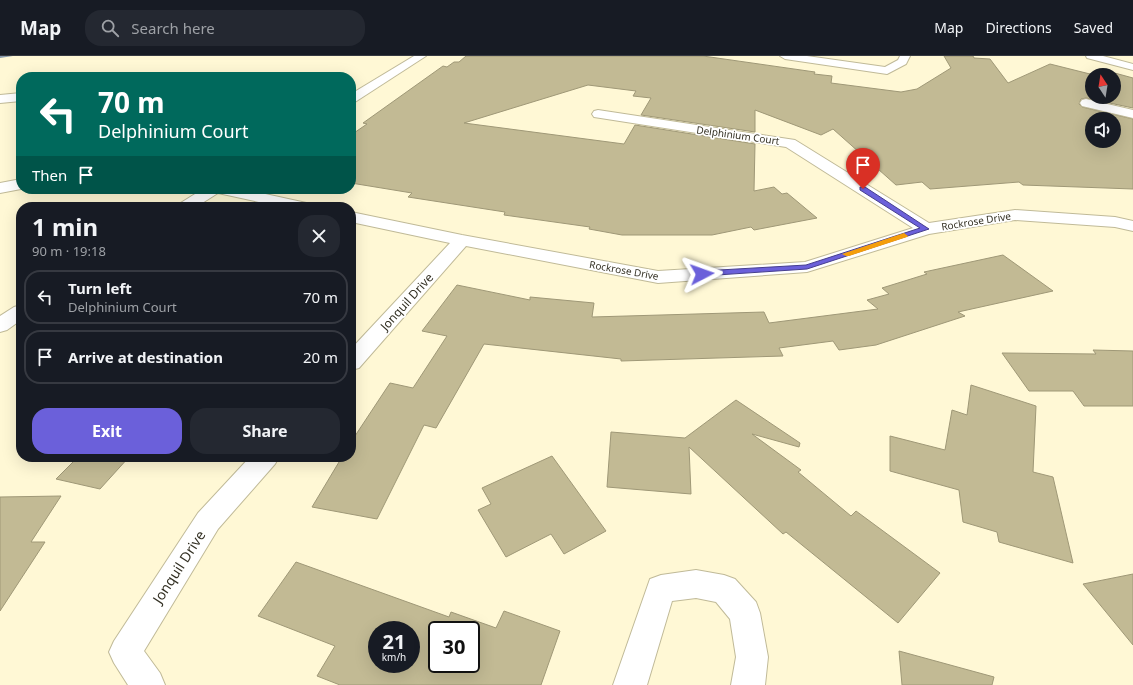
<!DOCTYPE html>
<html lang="en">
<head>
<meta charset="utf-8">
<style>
	body { margin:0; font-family:"Noto Sans",sans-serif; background:#242831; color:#f1f3f6; height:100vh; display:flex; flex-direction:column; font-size:15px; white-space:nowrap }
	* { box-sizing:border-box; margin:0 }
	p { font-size:13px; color:#9ea1a6 }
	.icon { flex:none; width:22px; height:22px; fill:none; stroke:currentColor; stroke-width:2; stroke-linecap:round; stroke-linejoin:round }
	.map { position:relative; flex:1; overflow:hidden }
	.details { position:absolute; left:16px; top:146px; width:340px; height:260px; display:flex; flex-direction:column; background:#171b24; border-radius:16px; box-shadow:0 4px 16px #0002 }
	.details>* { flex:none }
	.top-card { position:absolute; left:16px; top:16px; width:340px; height:122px; border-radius:16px; box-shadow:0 4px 16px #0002; background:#00695c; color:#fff; overflow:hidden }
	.needle { width:26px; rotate:348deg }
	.fabs { position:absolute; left:1085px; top:12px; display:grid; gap:8px }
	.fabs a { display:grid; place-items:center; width:36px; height:36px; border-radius:50%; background:#171b24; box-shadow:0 4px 16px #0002; font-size:20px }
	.speed { position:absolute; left:368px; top:565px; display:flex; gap:8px; font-size:20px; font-weight:700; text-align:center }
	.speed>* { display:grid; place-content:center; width:52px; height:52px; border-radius:50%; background:#171b24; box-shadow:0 4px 16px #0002; line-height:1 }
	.speed small { font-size:10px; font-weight:400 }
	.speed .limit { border:2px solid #111; border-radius:6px; background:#fff; color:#111 }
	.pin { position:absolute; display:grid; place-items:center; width:34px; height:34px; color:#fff; margin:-41px -17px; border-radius:50% 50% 50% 0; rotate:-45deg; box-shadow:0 0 4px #0007 }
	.pin .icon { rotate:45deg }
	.me { position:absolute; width:44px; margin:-22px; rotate:86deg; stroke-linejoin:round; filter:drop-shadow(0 0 3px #0008) }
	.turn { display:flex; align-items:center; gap:14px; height:84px; padding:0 16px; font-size:18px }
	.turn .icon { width:52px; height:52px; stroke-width:2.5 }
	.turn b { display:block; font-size:28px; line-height:34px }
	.then { display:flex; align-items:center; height:38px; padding:0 16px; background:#0003; gap:8px; font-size:15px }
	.round { display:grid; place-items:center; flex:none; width:42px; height:42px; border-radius:16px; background:#242831 }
	.head { display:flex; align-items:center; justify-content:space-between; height:68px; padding:0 16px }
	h1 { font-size:24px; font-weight:700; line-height:30px }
	.action { display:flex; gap:8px; margin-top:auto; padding:8px 16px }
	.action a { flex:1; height:46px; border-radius:16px; background:#6b60da; color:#fff; font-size:16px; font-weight:700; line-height:46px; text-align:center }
	.action a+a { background:#242831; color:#f1f3f6 }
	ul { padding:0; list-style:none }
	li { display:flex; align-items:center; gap:12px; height:54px; margin:0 8px 6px; padding:0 8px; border:2px solid #363941; border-radius:16px }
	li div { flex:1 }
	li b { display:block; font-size:15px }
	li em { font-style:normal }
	header { display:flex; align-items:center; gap:24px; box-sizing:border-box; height:56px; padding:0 20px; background:#171b24; border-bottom:1px solid #363941 }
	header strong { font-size:19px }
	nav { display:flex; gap:22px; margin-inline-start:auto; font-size:14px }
	.search { width:280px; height:36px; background:#242831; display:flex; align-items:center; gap:10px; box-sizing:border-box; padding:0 14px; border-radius:16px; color:#9ea1a6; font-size:15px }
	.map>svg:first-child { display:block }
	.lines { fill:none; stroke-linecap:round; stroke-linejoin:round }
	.stream { fill:#899bac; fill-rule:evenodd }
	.building { fill:#c2ba94; stroke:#9f9877; fill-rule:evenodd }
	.minor-casing { stroke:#c0ba98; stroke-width:2 }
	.secondary-casing { stroke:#c0ba98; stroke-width:2 }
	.minor { fill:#fff; fill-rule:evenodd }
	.secondary { fill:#fff; fill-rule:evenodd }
	.route { fill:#6b60da; stroke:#463e8e }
	.slow { fill:#f59e0b }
	.labels { text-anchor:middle; stroke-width:3.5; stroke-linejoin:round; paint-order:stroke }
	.far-street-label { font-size:10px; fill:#343124; stroke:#fff }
	.street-label { font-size:12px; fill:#343124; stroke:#fff }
	.near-street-label { font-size:14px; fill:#343124; stroke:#fff }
</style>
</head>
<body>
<header>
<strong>Map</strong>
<div class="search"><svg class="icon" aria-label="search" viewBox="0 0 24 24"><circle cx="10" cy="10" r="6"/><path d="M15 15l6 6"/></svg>Search here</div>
<nav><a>Map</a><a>Directions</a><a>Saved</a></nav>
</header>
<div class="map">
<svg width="1133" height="629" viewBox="0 0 1133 629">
	<rect width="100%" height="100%" fill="#fff8d5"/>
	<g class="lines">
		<path class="stream" d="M 0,0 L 13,0 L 0,2 Z"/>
	</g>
	<g class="building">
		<path d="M 466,0 L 703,0 L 815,16 L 814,18 L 832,20 L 831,27 L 901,36 L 917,33 L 951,12 L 944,0 L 973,0 L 974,2 L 990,3 L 1008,27 L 1050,8 L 1094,19 L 1092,19 L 1092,41 L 1114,41 L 1114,19 L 1105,19 L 1111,16 L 1133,22 L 1133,52 L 1086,42 L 1081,43 L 1079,48 L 1082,51 L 1133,63 L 1133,133 L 1023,129 L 1019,126 L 930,133 L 922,126 L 896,129 L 833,73 L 821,79 L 755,54 L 755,76 L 641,59 L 651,42 L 633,40 L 636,35 L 588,29 L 464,67 L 624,88 L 635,69 L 755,88 L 754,135 L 774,131 L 782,138 L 787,137 L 817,162 L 754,174 L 751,171 L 712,179 L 622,179 L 589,173 L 590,171 L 504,159 L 505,156 L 408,141 L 412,137 L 351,127 L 351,79 L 367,68 L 363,67 L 443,10 L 447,11 L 454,6 L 459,6 ZM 1092,63 L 1114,63 L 1114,85 L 1092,85 Z"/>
		<path d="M 1003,199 L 1053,235 L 958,256 L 965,260 L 876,289 L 839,294 L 833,285 L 779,292 L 783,300 L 621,305 L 621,303 L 484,288 L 436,372 L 424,369 L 377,463 L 312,451 L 342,401 L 351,401 L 351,386 L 390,327 L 413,332 L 447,280 L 422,275 L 457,229 L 530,244 L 530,241 L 594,247 L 592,261 L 764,256 L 769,267 L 878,253 L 867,244 L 889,238 L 882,232 L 927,218 L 924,216 Z"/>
		<path d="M 1093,294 L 1133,295 L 1133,350 L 1084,350 L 1073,335 L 1029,335 L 1002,297 L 1096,298 Z"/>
		<path d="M 971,329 L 1036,350 L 1033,416 L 1053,421 L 1073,507 L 999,486 L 997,476 L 963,466 L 959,434 L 890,415 L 890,380 L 945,394 L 952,354 L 967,359 Z"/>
		<path d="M 736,344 L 800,387 L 799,391 L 752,378 L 801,414 L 798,416 L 851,460 L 856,455 L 940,517 L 898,567 L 786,476 L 783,478 L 689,391 L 691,438 L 607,431 L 611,376 L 685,382 Z"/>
		<path d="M 552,400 L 606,475 L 564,498 L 551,478 L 506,501 L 478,454 L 491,448 L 482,432 Z"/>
		<path d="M 78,401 L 129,401 L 100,433 L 56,423 Z"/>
		<path d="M 61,440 L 31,486 L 45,486 L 0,555 L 0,441 Z"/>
		<path d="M 296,506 L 449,561 L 451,556 L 496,572 L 504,555 L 560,575 L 541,629 L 340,629 L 317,620 L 335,590 L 258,560 ZM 377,574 L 411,574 L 411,608 L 377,608 ZM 437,574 L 471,574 L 471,608 L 437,608 Z"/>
		<path d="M 1133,518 L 1133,589 L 1083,528 Z"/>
		<path d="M 899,595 L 994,621 L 992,629 L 902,629 Z"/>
	</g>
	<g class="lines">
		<defs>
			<g id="minor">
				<path d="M 414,0 L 426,0 L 355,46 L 351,47 L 351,38 Z"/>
				<path d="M 780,0 L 807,0 L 885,11 L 898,4 L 900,0 L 910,0 L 906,8 L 887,18 L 785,3 Z"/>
				<path d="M 196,18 L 252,18 L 256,19 L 258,21 L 190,21 L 192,19 Z"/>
				<path d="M 21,37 L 21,45 L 0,47 L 0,39 Z"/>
				<path d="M 1086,43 L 1133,54 L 1133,62 L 1082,50 L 1080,47 L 1082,44 Z"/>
				<path d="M 598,54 L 795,84 L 929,167 L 1015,154 L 1115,161 L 1133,165 L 1133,175 L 1115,171 L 1015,164 L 929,178 L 807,216 L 658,227 L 466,190 L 359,312 L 351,314 L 351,293 L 450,187 L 351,166 L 351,156 L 462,179 L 658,215 L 805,206 L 913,172 L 786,91 L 594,61 L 592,58 L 594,55 Z"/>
				<path d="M 21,123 L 21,133 L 0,137 L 0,127 Z"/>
				<path d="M 203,133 L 242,133 L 311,148 L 313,151 L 282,151 L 218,137 L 196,151 L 177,151 L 179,148 Z"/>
				<path d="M 21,249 L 21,264 L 7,274 L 0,276 L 0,260 L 14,251 Z"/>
				<path d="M 250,401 L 279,401 L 275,408 L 218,473 L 144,595 L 160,617 L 165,629 L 128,629 L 114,607 L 109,596 L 114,585 L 198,457 Z"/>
				<path d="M 696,514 L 724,519 L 735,523 L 756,546 L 760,557 L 768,601 L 765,629 L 731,629 L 736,601 L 730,563 L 716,546 L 696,542 L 672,545 L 647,629 L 613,629 L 650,523 L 661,519 Z"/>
			</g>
			<path id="secondary" d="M 1086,0 L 1103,0 L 1133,8 L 1133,14 L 1087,2 Z"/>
		</defs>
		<use href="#minor" class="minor-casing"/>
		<use href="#secondary" class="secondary-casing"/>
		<use href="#minor" class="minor"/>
		<use href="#secondary" class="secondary"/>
	</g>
	<path class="route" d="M 860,131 L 865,131 L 929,173 L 807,213 L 702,220 L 698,218 L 702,215 L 806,209 L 920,172 L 860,134 Z"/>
	<path class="slow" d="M 904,177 L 908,180 L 907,181 L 849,200 L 846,200 L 842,198 Z"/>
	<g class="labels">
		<g class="far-street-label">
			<text transform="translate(738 79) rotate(8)" y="4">Delphinium Court</text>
			<text transform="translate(976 165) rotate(-9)" y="4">Rockrose Drive</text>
			<text transform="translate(624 214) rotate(10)" y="4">Rockrose Drive</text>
		</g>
		<g class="street-label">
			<text transform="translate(407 246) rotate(-48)" y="4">Jonquil Drive</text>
		</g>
		<g class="near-street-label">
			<text transform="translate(179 511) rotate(-57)" y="5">Jonquil Drive</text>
		</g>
	</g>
</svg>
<div class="fabs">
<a><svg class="needle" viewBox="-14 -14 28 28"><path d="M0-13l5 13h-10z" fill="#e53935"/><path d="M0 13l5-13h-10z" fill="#9ea1a6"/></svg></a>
<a><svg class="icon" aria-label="sound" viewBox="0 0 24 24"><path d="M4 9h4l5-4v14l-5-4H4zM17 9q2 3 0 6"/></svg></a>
</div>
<div class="speed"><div>21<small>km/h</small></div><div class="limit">30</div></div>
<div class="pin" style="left:863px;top:133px;background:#d93025"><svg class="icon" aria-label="arrive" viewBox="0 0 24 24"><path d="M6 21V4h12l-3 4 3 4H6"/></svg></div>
<svg class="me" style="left:702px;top:218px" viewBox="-20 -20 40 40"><path d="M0-17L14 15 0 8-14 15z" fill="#6b60da" stroke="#fff" stroke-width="4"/></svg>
<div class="top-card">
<div class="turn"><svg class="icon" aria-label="left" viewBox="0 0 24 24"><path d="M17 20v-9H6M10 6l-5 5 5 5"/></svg><div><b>70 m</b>Delphinium Court</div></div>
<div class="then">Then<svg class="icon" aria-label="arrive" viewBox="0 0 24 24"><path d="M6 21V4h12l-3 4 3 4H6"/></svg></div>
</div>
<section class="details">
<div class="head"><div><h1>1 min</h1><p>90 m · 19:18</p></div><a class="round"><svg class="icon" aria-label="close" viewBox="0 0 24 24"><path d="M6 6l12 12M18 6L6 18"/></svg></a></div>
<ul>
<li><svg class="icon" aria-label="left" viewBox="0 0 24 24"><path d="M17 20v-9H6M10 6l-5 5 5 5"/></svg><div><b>Turn left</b><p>Delphinium Court</p></div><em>70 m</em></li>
<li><svg class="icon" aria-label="arrive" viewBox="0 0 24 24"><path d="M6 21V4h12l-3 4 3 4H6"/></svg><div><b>Arrive at destination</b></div><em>20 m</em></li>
</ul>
<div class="action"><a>Exit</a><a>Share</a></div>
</section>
</div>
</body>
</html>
